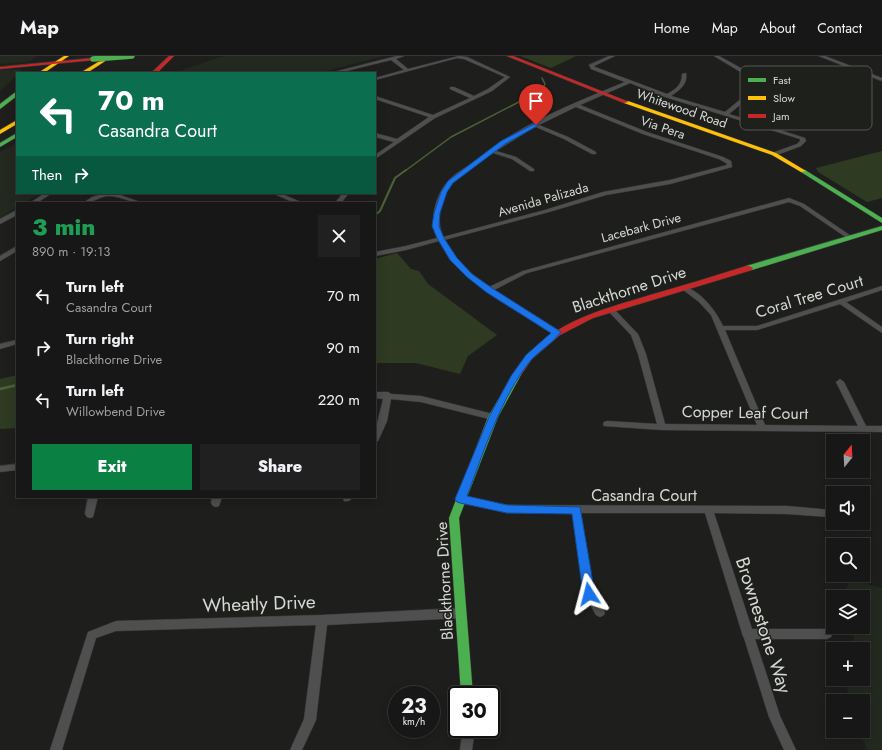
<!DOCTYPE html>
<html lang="en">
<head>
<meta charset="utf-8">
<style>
	body { margin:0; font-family:Jost,sans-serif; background:#1f201f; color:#f1f3f6; height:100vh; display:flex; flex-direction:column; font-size:15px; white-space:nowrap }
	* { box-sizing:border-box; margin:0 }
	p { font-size:13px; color:#9e9fa1 }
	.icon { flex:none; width:22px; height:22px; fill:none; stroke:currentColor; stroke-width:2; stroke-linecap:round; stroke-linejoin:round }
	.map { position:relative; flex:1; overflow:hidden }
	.side { position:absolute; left:16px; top:146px; width:360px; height:296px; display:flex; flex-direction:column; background:#161716; border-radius:0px; box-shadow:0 2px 10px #0003,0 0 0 1px #353635 }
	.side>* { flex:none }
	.top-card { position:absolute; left:16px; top:16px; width:360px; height:122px; border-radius:0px; box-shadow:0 2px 10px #0003,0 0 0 1px #353635; background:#0b6e4f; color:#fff; overflow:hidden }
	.needle { width:26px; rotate:18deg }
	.fabs { position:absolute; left:826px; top:378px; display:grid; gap:8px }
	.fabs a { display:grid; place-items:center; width:44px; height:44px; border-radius:0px; background:#161716; box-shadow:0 2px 10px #0003,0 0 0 1px #353635; font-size:20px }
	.speed { position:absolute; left:388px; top:630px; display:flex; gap:8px; font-size:20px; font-weight:700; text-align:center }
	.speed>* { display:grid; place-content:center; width:52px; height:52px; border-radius:50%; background:#161716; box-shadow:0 2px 10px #0003,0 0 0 1px #353635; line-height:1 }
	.speed small { font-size:10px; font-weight:400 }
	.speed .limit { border:2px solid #111; border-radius:6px; background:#fff; color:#111 }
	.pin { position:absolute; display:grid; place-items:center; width:34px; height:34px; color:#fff; margin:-41px -17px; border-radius:50% 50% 50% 0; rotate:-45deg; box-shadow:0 0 4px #0007 }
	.pin .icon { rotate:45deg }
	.me { position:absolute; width:44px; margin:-22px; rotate:351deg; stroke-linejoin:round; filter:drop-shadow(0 0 3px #0008) }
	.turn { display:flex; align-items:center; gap:14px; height:84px; padding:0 16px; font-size:18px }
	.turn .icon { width:52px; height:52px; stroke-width:2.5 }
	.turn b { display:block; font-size:28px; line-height:34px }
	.then { display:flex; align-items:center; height:38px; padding:0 16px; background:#0003; gap:8px; font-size:15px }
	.round { display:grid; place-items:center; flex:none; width:42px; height:42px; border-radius:0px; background:#1f201f }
	.overview { display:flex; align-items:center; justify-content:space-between; height:68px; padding:0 16px }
	h1 { font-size:24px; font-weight:800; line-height:30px; color:#1e9e55 }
	.button { display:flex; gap:8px; margin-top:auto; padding:8px 16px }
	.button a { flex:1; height:46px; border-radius:0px; background:#0b8043; color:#fff; font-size:16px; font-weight:800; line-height:46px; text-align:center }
	.button a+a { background:#1f201f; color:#f1f3f6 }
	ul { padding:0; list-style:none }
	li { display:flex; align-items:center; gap:12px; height:52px; padding:0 16px }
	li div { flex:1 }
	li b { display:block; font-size:15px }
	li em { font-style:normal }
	header { display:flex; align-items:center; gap:24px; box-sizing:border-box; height:56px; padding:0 20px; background:#161716; border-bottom:1px solid #353635 }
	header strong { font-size:19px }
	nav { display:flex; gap:22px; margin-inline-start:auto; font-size:14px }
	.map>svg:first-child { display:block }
	.built { fill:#242920 }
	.green { fill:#2e3b22 }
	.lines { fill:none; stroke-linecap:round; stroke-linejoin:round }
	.stream-far2 { stroke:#4b6336; stroke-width:1.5 }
	.stream-far1 { stroke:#4b6336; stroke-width:2 }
	.stream { stroke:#4b6336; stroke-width:2.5 }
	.street-casing { stroke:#393a38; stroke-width:1 }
	.fast-casing { stroke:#393a38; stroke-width:1 }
	.slow-casing { stroke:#393a38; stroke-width:1 }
	.jam-casing { stroke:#393a38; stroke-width:1 }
	.street { fill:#4e4f4e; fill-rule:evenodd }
	.fast { fill:#4caf50; fill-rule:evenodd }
	.slow { fill:#ffc107; fill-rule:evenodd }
	.jam { fill:#c62828; fill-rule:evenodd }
	.fast-bridge-casing { stroke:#393a38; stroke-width:6; stroke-linecap:butt }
	.fast-bridge { stroke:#4caf50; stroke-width:5.5 }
	.route { fill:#1a73e8; stroke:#114b97 }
	.labels { text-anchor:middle; stroke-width:3; stroke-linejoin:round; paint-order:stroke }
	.far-street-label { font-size:13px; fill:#d6d8d5; stroke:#1e201c }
	.street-label { font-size:16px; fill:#d6d8d5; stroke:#1e201c }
	.near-street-label { font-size:19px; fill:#d6d8d5; stroke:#1e201c }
	.key { fill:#1e201c; stroke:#555754; stroke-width:1 }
	.key-label { font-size:11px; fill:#d6d8d5 }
</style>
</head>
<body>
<header>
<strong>Map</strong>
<nav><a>Home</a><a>Map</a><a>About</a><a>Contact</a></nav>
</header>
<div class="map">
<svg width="882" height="694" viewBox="0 0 882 694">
	<rect width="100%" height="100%" fill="#1e1f1d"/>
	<g class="built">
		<path d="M 0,0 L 37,0 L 30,5 L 0,8 Z"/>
		<path d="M 227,0 L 384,0 L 318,17 L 175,17 L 220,1 Z"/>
		<path d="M 23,13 L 17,17 L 17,19 L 0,35 L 0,14 Z"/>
		<path d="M 17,87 L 17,137 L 41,137 L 24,147 L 17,147 L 17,151 L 0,161 L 0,96 Z"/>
		<path d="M 850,524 L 882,532 L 882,694 L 867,694 L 860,675 L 863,675 L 863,645 L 851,645 L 844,623 L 863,623 L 863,593 L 854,593 L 854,579 L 847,571 L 863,571 L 863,541 L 843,541 Z"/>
	</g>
	<g class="green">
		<path d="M 520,0 L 576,0 L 551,12 Z"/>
		<path d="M 882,95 L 882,142 L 867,146 L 818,116 L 816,112 Z"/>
		<path d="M 397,197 L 411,213 L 419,215 L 428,228 L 497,279 L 468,300 L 460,318 L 416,307 L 375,307 L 375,203 Z"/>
		<path d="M 17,319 L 17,372 L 0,373 L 0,323 Z"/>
	</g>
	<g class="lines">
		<path class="stream-far2" d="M 405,115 L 451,81 L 542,34 L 545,28 L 542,22"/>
		<path class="stream-far1" d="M 375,159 L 380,155 L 395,122 L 406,114"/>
		<path class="stream" d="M 0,333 L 17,329"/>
		<defs>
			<g id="street">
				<path d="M 397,0 L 404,0 L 396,3 L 408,13 L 459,0 L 467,1 L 510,21 L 492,35 L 435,62 L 375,103 L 375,99 L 394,86 L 375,81 L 375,77 L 397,83 L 429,61 L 375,43 L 375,40 L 433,59 L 470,42 L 450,33 L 450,31 L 454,31 L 474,40 L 488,33 L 505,21 L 464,3 L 457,2 L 375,24 L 375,22 L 404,14 L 391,4 L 338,17 L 330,17 Z"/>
				<path d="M 609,0 L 615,0 L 594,10 L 595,11 L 667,38 C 676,33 682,29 682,18 L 686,17 C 688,28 680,34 671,40 L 725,56 L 759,28 L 765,27 L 744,18 L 714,0 L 719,0 L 748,16 L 807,40 L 823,50 L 864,71 L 859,72 L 819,52 L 803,42 L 770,28 L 763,30 L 729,58 L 805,82 L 806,85 L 801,90 L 774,100 L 772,99 L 772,97 L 797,88 L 800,85 L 800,83 L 665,41 L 630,27 L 580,49 L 647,76 L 723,101 L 731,105 L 732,111 L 670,128 L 606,139 L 549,156 L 444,184 C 455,204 471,218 489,231 L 523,215 L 789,142 L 804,148 L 851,180 L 851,182 L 847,182 L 800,150 L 789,146 L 527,217 L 494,234 L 560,275 L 561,277 L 560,279 L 557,279 C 547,276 537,268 528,262 C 494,242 459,221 439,185 L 406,194 L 375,200 L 375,196 L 406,190 L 437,182 C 429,164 435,140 448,125 C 455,117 464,113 472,107 C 478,103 484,98 489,94 C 530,64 579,45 625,26 L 591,13 L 589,9 ZM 576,51 L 643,78 L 719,103 L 726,107 L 727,109 L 670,124 L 603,136 L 545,154 L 443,181 C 436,165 440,140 452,127 C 461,117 481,106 493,97 L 512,103 L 530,115 L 534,115 L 534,113 L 516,101 L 496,95 L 533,72 L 536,71 L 564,83 L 592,98 L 596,98 L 596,96 L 568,81 L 539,69 Z"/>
				<path d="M 819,0 L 825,0 L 882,22 L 882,25 Z"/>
				<path d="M 45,137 L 52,137 L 37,147 L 30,147 Z"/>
				<path d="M 107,137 L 120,139 L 143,147 C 131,147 120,140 108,140 C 99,141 92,147 83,147 L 92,141 Z"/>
				<path d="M 272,137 L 280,137 L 303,147 L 295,147 Z"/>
				<path d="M 343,137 L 349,137 L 341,147 L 335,147 Z"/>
				<path d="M 17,154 L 17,159 L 0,168 L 0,163 Z"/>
				<path d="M 17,190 L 17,195 L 0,205 L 0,200 Z"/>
				<path d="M 684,230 C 701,236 715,253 723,270 L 757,270 L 882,230 L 882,234 L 846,246 L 882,271 L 882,277 L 840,248 L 757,274 L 725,274 L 765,369 L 858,370 L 836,326 L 840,323 L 844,326 L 866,370 L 882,370 L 882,376 L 662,374 L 604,370 L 603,368 L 604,366 L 607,365 L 657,368 L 638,298 L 631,279 L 609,256 L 607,254 L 611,252 L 613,252 L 638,278 L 646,298 L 665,368 L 757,369 L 711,259 L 699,246 L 682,233 L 681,232 Z"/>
				<path d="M 17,284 L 17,288 L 0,293 L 0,288 Z"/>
				<path d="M 375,336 L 388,336 L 391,338 L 421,340 L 493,358 L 497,361 L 493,364 L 421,346 L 391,343 L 387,365 L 378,385 L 375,386 C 375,371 380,357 383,343 L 375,342 Z"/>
				<path d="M 17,408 L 17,414 L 0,416 L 0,410 Z"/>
				<path d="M 460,439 L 507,449 L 787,450 L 832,454 L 832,460 L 829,461 L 787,458 L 714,457 L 752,573 L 827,573 L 831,575 L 832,578 L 831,581 L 827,583 L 755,583 L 780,660 L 796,694 L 784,694 L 769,661 L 744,582 L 742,578 L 742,577 L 705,457 L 581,457 L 594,537 L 605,556 L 604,559 L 600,561 L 596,559 L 584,538 L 572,457 L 507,457 L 457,446 L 455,443 L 457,440 Z"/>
				<path d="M 88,441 L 98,441 L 93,461 L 90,462 L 87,461 L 85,458 Z"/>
				<path d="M 212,441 L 222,441 L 219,450 L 216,451 L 213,450 L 211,447 Z"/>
				<path d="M 343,441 L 353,441 C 350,445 348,446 344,445 Z"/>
				<path d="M 461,552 L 465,554 L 466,557 L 465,560 L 461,562 L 327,569 L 316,664 L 302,694 L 290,694 L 304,663 L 316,569 L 116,575 L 96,582 L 62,694 L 50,694 L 88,576 L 116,565 L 322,559 Z"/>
				<path d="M 463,673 L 475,673 L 472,694 L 460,694 Z"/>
			</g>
			<g id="fast">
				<path d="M 17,35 L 17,40 L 0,53 L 0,48 Z"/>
				<path d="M 17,77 L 17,81 L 0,91 L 0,87 Z"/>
				<path d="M 801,114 L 805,114 L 882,162 L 882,167 L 801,116 Z"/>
				<path d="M 882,170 L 882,174 L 752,214 L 749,214 L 745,212 L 746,210 Z"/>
				<path d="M 518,314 L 522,317 L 498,361 L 459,462 L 473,639 L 461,639 L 449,462 L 488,361 L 515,315 Z"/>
			</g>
			<g id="slow">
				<path d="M 64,0 L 69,0 L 44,17 L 38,17 Z"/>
				<path d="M 108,0 L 113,0 L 87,17 L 80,17 Z"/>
				<path d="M 624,45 L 628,45 L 776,97 L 806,115 L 801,116 L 772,99 L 624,47 Z"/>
				<path d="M 17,64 L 17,68 L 0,78 L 0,74 Z"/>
			</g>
			<g id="jam">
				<path d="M 169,0 L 174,0 L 157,17 L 151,17 Z"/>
				<path d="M 507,0 L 513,0 L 629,46 L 624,47 Z"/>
				<path d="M 93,2 L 95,3 L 95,4 L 0,13 L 0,11 Z"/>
				<path d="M 746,210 L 749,210 L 753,212 L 752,214 L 593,262 L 560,279 L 532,303 L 521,319 L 515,319 L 514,317 C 545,267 598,255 650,239 C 682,230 714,220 746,210 Z"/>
			</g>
		</defs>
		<use href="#street" class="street-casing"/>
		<use href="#fast" class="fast-casing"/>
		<use href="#slow" class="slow-casing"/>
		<use href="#jam" class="jam-casing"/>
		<use href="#street" class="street"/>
		<use href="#fast" class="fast"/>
		<use href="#slow" class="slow"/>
		<use href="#jam" class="jam"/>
		<defs>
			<path id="fast-bridge" d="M 93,3 L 132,0"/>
		</defs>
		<use href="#fast-bridge" class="fast-bridge-casing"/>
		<use href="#fast-bridge" class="fast-bridge"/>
	</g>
	<path class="route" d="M 534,68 L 539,69 L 505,88 L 453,127 L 447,136 L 440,157 L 439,170 L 444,182 L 457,202 L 472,218 L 492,232 L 561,276 C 553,287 540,294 531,304 C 501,341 484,395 467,440 L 507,449 L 580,451 L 595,538 L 593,541 L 589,543 L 585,541 L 583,538 L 572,458 L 507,457 L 460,447 L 457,446 L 455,443 L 489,361 L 511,320 L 526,299 L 551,277 L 486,236 L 467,221 L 450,204 L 437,182 L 432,170 L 434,157 L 441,136 L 448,125 L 501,85 Z"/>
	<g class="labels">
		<g class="far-street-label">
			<text transform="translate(682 52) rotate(19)" y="5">Whitewood Road</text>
			<text transform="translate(663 71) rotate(19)" y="5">Via Pera</text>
			<text transform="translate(543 143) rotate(-16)" y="5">Avenida Palizada</text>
			<text transform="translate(641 171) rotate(-15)" y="5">Lacebark Drive</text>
		</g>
		<g class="street-label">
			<text transform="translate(629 233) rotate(-18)" y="6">Blackthorne Drive</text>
			<text transform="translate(809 240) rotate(-17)" y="6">Coral Tree Court</text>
			<text transform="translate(745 356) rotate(1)" y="6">Copper Leaf Court</text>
			<text x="644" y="445">Casandra Court</text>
			<text transform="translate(444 525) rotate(-93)" y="6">Blackthorne Drive</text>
		</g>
		<g class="near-street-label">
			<text transform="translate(259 547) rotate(-2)" y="7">Wheatly Drive</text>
			<text transform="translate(764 569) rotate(72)" y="7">Brownestone Way</text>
		</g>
	</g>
	<rect x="740" y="10" width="132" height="64" rx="6" class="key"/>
	<rect x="748" y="22" width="18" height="4" fill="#4caf50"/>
	<rect x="748" y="40" width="18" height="4" fill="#ffc107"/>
	<rect x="748" y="58" width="18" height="4" fill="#c62828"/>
	<g class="key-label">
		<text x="773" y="28">Fast</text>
		<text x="773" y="46">Slow</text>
		<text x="773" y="64">Jam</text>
	</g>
</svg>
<div class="fabs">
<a><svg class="needle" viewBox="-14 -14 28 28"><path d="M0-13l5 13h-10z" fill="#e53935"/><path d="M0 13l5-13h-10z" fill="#9e9fa1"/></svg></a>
<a><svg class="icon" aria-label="sound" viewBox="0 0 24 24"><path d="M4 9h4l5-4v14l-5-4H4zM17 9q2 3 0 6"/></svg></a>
<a><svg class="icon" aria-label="search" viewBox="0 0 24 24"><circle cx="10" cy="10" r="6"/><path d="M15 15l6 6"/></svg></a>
<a><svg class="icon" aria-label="layers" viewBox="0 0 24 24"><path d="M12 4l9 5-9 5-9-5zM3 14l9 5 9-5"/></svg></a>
<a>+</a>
<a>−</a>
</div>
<div class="speed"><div>23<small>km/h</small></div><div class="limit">30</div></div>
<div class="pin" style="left:536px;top:69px;background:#d93025"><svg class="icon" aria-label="arrive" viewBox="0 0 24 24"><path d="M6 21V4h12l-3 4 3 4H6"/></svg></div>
<svg class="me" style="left:589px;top:538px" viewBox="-20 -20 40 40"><path d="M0-17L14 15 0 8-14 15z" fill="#1a73e8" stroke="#fff" stroke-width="4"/></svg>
<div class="top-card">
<div class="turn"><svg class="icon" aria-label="left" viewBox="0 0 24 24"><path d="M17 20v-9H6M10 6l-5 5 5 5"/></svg><div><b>70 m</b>Casandra Court</div></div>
<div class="then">Then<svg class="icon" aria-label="right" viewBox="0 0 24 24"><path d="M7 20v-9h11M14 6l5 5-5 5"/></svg></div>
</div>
<section class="side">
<div class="overview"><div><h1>3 min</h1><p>890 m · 19:13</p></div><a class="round"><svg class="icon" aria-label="close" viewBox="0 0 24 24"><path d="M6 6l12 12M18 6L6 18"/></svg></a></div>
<ul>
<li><svg class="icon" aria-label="left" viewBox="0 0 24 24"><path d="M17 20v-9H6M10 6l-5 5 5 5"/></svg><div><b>Turn left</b><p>Casandra Court</p></div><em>70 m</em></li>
<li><svg class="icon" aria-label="right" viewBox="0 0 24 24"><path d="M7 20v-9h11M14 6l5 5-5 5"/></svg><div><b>Turn right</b><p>Blackthorne Drive</p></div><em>90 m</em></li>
<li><svg class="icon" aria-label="left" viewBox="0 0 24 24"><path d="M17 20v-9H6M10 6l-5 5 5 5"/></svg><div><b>Turn left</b><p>Willowbend Drive</p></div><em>220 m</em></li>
</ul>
<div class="button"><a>Exit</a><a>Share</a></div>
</section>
</div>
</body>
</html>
